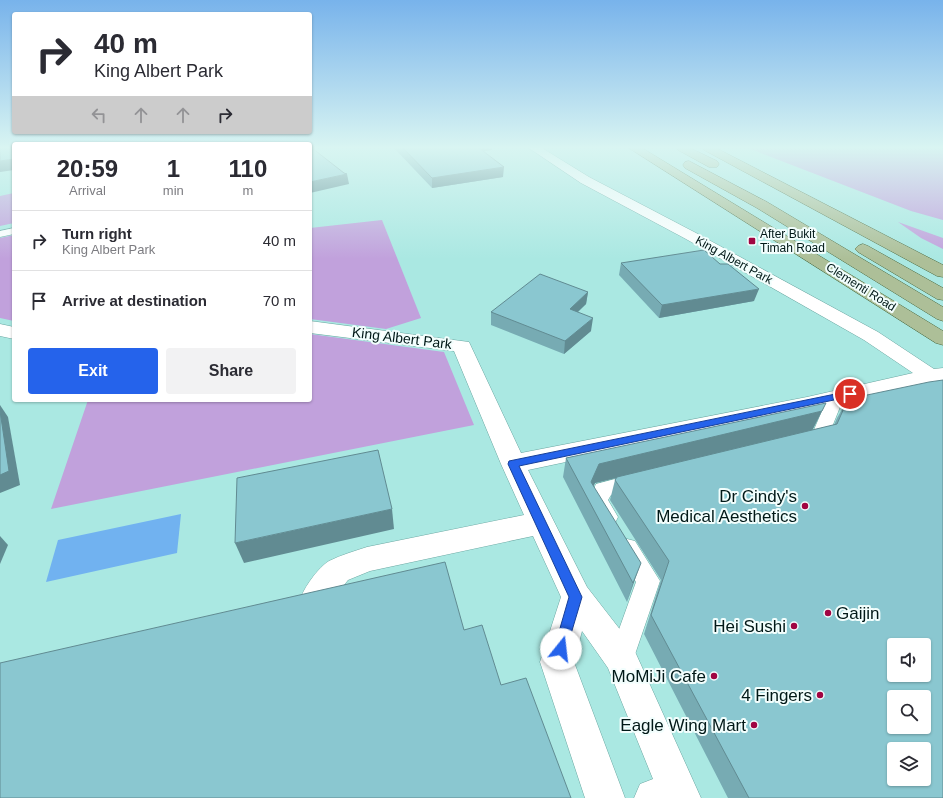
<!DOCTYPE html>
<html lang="en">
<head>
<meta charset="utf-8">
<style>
	body { margin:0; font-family:Helvetica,sans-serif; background:#f2f2f3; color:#2b2b33; height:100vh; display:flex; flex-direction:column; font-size:15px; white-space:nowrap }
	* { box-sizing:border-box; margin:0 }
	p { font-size:13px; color:#7c7c81 }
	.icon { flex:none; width:22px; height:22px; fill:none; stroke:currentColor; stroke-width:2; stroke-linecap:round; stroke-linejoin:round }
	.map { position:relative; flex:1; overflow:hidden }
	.side { position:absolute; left:12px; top:142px; width:300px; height:260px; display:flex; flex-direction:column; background:#fff; border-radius:4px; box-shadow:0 1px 3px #0004 }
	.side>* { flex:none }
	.banner { position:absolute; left:12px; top:12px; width:300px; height:122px; border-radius:4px; box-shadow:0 1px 3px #0004; background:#fff; color:#2b2b33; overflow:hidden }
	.controls { position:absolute; left:887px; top:638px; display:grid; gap:8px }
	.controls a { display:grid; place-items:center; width:44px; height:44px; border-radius:4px; background:#fff; box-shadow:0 1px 3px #0004; font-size:20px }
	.pin { position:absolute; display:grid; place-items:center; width:34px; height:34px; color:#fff; margin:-17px; border:2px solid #fff; border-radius:50%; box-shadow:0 1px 4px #0007 }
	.me { position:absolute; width:44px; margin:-22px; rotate:16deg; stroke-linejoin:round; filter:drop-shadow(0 0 3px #0008) }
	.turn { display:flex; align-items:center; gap:14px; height:84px; padding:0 16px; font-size:18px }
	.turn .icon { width:52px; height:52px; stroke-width:2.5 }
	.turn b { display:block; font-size:28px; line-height:34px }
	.lanes { display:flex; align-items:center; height:38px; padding:0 16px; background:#0003; justify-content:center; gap:20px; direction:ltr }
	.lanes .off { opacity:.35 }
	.eta { display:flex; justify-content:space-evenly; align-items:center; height:68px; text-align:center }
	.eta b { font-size:24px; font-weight:700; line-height:28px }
	.button { display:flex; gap:8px; margin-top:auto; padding:8px 16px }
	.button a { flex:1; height:46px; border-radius:4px; background:#2563eb; color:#fff; font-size:16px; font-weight:700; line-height:46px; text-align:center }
	.button a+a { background:#f2f2f3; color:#2b2b33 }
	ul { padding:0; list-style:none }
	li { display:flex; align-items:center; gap:12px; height:60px; padding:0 16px; border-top:1px solid #e1e1e2 }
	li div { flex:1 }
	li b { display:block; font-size:15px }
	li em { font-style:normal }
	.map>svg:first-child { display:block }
	.green { fill:#c1a1dc }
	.water { fill:#71b2f0 }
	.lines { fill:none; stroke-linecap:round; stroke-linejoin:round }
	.service-casing { stroke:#6aa6a1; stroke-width:1 }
	.minor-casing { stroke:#6aa6a1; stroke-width:1 }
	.primary-casing { stroke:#4e693e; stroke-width:1 }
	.service { fill:#fff; fill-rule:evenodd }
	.minor { fill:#fff; fill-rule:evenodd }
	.primary { fill:#adbf98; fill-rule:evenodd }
	.wall { fill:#77abb3 }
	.shaded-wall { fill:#618b92 }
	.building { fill:#8ac7d0; stroke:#618b92; fill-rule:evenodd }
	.route { fill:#2563eb; stroke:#184099 }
	.poi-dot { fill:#a10542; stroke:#f2fefd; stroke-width:1.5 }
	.labels { text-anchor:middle; stroke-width:4; stroke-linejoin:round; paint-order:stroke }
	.far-poi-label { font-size:12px; fill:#011817; stroke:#f2fefd; text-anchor:start }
	.far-street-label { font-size:12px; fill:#011817; stroke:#f2fefd }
	.street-label { font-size:14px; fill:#011817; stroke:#f2fefd }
	.near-poi-label { font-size:17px; fill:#011817; stroke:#f2fefd; text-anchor:end }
</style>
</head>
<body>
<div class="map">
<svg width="943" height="798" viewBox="0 0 943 798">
	<rect width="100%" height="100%" fill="#aae8e2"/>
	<g class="green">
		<path d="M 748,148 L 943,148 L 943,220 L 911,211 Z"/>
		<path d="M 14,193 L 14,223 L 0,226 L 0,196 Z"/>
		<path d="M 382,220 L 421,318 L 386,329 L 310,319 L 310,228 Z"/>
		<path d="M 898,222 L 943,238 L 943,249 L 921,238 Z"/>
		<path d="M 14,235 L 14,321 L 0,318 L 0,238 Z"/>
		<path d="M 310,334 L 444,352 L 474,425 L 51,509 L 88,400 L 310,400 Z"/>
	</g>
	<path class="water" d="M 181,514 L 177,553 L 46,582 L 58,540 Z"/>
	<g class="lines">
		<defs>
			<g id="service">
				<path d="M 14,228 L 14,234 L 0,237 L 0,231 Z"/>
				<path d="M 836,391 L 842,393 L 844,397 L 826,442 L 807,447 L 801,445 L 798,440 L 801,435 L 813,432 L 828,397 L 830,393 Z"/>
				<path d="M 634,474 L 641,477 L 644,482 L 641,487 L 611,495 L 608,500 L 618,517 L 615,523 L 608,525 L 601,523 L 588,501 L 596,484 Z"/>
				<path d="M 627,539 L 635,541 L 660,581 L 630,669 L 621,673 L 612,669 L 608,660 L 636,582 L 616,548 L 619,541 Z"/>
			</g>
			<g id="minor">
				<path d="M 529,148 L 542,148 L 589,177 L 696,233 L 878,332 L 934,369 L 943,368 L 943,380 L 940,381 L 807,411 L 528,470 L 587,587 L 632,645 L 701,798 L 634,798 L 640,784 L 653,779 L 608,668 L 582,631 L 574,662 L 625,798 L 585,798 L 540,662 L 561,597 L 533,536 L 370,571 L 348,580 L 328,605 L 317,609 L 306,605 L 302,595 C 306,585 319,567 329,561 C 341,555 355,551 367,547 L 524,515 L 501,464 L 454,351 L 310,333 L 310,321 L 469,342 L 521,453 L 807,397 L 913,373 L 864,340 L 686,239 L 581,183 Z"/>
				<path d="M 0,324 L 14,327 L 14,339 L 0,336 Z"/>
			</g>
			<g id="primary">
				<path d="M 629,148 L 642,148 L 943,331 L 943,345 L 936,343 Z"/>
				<path d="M 677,148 L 690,148 L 717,161 L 719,164 L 717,167 L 709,167 L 678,150 Z"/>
				<path d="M 703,148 L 716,148 L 943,265 L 943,277 L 937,276 L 704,150 Z"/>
				<path d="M 689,161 L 767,202 L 943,307 L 943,321 L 937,319 L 757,208 L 685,168 L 683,165 L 685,162 Z"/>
				<path d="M 863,244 L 868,246 L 943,288 L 943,300 L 937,299 L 858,252 L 855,249 L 858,246 Z"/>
			</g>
		</defs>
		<use href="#service" class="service-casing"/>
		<use href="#minor" class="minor-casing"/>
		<use href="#primary" class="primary-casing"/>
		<use href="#service" class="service"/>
		<use href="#minor" class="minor"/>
		<use href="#primary" class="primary"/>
	</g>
	<g class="wall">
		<path d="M 394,148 L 492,148 L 492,150 L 484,151 L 503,177 L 432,188 Z"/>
		<path d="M 621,263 L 754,301 L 659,318 L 619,275 Z"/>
		<path d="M 588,292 L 586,304 L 578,312 L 591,331 L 564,354 L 491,325 L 491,312 Z"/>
		<path d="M 848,399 L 943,798 L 728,798 L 644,634 L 661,580 L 610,500 L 615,480 L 616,478 L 595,483 L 593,486 L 634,582 L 627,602 L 563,477 L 566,458 L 822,411 L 812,430 L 834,425 L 837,418 Z"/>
	</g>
	<g class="shaded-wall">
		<path d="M 473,148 L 492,148 L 492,150 L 473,153 Z"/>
		<path d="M 14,159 L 14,170 L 0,172 L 0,161 Z"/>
		<path d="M 504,167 L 503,177 L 432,188 L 432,178 Z"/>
		<path d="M 347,174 L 349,184 L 310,193 L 310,182 Z"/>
		<path d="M 759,289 L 754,301 L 659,318 L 662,305 Z"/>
		<path d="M 588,292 L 586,304 L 568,321 L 570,309 Z"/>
		<path d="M 593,318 L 591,331 L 564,354 L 565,341 Z"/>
		<path d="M 0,405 L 8,417 L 20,485 L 0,493 Z"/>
		<path d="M 822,411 L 812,431 L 595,483 L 588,499 L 591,482 L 599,464 Z"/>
		<path d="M 392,509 L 394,529 L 244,563 L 235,543 Z"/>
		<path d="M 0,536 L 8,545 L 0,564 Z"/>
		<path d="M 641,563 L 634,582 L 627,602 L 633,583 Z"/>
	</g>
	<g class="building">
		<path d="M 0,148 L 14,148 L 14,159 L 0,161 Z"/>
		<path d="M 310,148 L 312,148 L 344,173 L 347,174 L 310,182 Z"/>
		<path d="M 403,148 L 479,148 L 504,167 L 432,178 Z"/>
		<path d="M 704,250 L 720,264 L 728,264 L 759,289 L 662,305 L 621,263 Z"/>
		<path d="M 540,274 L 588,292 L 570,309 L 593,318 L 565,341 L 491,312 Z"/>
		<path d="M 943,380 L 943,798 L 749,798 L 651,615 L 669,561 L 615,480 L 617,477 L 837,424 L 848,399 L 929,382 ZM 894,645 L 924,645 L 924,675 L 894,675 ZM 894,697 L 924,697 L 924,727 L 894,727 ZM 894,749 L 924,749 L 924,779 L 894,779 Z"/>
		<path d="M 826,403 L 822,411 L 599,464 L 591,482 L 641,563 L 633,583 L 566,458 Z"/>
		<path d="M 0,411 L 9,471 L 0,475 Z"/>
		<path d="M 378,450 L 392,509 L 235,543 L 237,478 Z"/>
		<path d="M 445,562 L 464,630 L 482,625 L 501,685 L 526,678 L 571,798 L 0,798 L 0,663 Z"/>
	</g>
	<linearGradient id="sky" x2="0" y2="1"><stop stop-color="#78b3eb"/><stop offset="0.57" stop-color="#d9f5f2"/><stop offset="1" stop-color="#d9f5f2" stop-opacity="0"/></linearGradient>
	<rect width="943" height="259" fill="url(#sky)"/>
	<path class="route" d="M 850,391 L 853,392 L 854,394 L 853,396 L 519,466 L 582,597 L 565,654 L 561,656 L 556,654 L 554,649 L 569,597 L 508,464 L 509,461 Z"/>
	<g class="poi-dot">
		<rect x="748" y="237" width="8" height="8" rx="2"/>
		<circle cx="805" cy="506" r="4"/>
		<circle cx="828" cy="613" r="4"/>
		<circle cx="794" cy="626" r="4"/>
		<circle cx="714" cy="676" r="4"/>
		<circle cx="820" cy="695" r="4"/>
		<circle cx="754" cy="725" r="4"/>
	</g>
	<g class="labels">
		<g class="far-poi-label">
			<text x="760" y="238">After Bukit<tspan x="760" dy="14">Timah Road</tspan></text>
		</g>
		<g class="far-street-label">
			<text transform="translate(734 260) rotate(29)" y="4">King Albert Park</text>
			<text transform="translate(861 287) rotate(32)" y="4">Clementi Road</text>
		</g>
		<g class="street-label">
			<text transform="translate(402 338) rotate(7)" y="5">King Albert Park</text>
		</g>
		<g class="near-poi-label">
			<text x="797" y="502">Dr Cindy's<tspan x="797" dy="20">Medical Aesthetics</tspan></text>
			<text x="836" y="619" text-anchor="start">Gaijin</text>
			<text x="786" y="632">Hei Sushi</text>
			<text x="706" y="682">MoMiJi Cafe</text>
			<text x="812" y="701">4 Fingers</text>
			<text x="746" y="731">Eagle Wing Mart</text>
		</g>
	</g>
</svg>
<div class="controls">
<a><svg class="icon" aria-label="sound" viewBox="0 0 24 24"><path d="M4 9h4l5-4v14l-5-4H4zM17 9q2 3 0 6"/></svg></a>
<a><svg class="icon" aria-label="search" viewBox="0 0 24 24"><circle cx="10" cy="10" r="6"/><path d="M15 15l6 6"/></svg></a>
<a><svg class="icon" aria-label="layers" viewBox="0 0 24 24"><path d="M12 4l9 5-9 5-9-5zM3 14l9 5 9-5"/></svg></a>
</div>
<div class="pin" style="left:850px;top:394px;background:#d93025"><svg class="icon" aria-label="arrive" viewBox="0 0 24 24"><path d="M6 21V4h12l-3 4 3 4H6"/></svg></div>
<svg class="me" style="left:561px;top:649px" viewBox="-20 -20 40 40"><circle r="19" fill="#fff"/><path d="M0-13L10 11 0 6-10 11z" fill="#2563eb"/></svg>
<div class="banner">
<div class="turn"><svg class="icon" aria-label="right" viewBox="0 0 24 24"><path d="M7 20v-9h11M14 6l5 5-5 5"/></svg><div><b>40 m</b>King Albert Park</div></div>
<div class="lanes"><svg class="icon off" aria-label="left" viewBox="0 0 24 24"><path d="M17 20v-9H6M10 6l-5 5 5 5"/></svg><svg class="icon off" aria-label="ahead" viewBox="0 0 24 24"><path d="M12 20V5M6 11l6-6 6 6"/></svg><svg class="icon off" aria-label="ahead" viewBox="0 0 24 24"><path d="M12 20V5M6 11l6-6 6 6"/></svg><svg class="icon" aria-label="right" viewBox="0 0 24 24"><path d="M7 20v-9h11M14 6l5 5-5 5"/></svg></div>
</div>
<section class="side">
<div class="eta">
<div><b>20:59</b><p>Arrival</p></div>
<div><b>1</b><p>min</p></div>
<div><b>110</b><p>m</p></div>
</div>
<ul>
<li><svg class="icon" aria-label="right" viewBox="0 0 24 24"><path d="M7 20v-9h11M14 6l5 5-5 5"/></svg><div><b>Turn right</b><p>King Albert Park</p></div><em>40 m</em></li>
<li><svg class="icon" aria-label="arrive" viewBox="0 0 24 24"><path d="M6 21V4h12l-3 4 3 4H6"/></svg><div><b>Arrive at destination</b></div><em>70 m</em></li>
</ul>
<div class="button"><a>Exit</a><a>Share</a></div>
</section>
</div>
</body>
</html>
